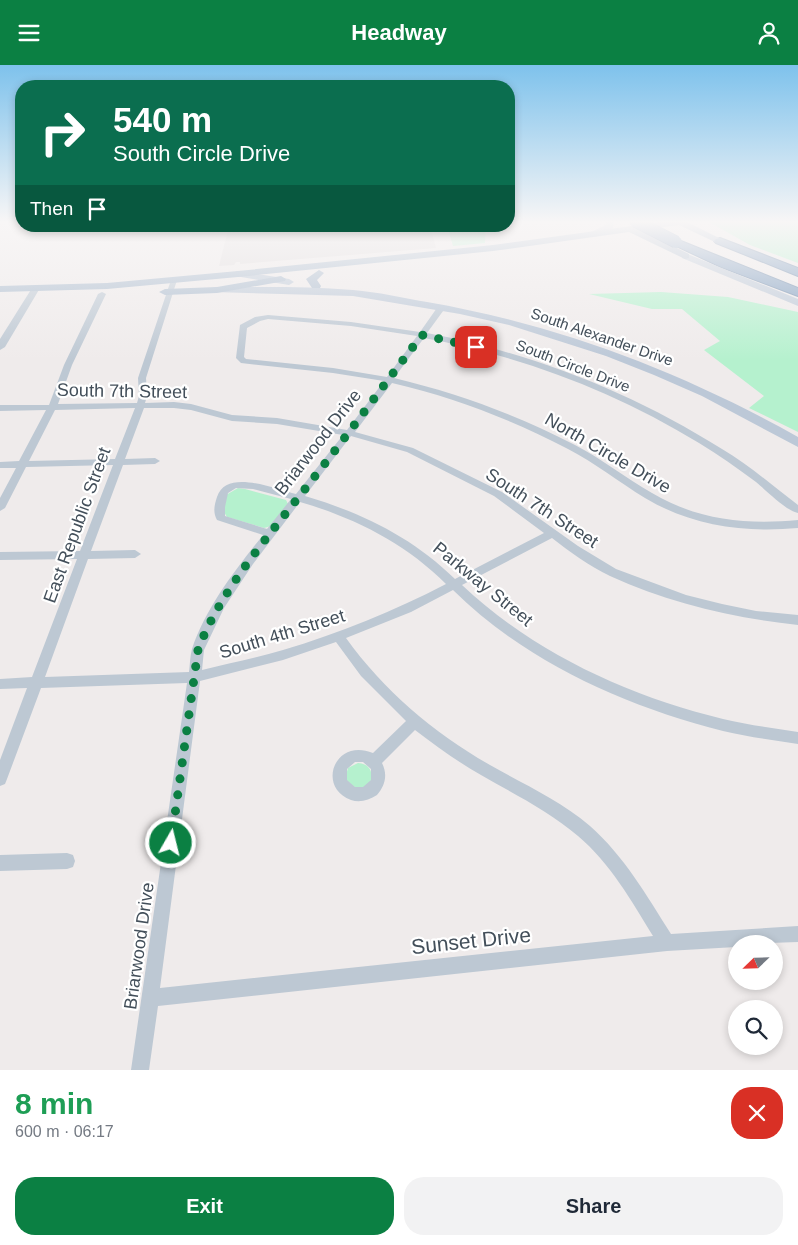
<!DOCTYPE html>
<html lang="en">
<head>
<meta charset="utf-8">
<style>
	body { margin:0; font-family:Arial,sans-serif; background:#f2f2f3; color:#1f2937; height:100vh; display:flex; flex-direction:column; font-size:19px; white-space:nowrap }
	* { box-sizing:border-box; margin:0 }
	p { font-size:16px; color:#747a83 }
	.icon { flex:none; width:28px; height:28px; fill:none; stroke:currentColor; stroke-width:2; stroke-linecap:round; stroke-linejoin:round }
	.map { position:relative; height:1005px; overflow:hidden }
	.drawer { display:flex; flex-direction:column; background:#fff; flex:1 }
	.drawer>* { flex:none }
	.hud { position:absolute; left:15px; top:15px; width:500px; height:152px; border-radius:20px; box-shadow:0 2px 8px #0003; background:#0b6e4f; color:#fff; overflow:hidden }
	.needle { width:32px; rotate:247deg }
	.tools { position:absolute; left:728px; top:870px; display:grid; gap:10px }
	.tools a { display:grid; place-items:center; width:55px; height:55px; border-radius:50%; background:#fff; box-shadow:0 2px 8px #0003; font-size:25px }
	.pin { position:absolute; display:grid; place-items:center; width:42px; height:42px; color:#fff; margin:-21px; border-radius:10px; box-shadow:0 2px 8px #0006 }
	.me { position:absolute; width:55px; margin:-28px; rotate:8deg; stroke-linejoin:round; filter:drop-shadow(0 0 4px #0008) }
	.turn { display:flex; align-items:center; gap:18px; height:105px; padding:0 15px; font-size:22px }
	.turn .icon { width:65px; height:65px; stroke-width:2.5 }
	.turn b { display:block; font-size:35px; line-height:42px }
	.then { display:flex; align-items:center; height:48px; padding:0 15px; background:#0003; gap:10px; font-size:19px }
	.round { display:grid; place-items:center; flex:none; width:52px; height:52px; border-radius:20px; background:#f2f2f3 }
	.overview { display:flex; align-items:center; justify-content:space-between; height:85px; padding:0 15px }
	h1 { font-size:30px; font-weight:700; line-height:38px; color:#1e9e55 }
	.primary-button { display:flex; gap:10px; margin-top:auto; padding:10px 15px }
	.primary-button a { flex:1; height:58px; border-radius:20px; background:#0b8043; color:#fff; font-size:20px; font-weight:700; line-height:58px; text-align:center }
	.primary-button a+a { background:#f2f2f3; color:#1f2937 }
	header { display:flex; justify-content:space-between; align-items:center; height:65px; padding:0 15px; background:#0b8043; color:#fff; font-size:22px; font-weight:700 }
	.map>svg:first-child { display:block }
	.education { fill:#e0dcdd }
	.green { fill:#b5f1ce }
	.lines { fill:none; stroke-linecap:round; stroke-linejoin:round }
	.motorway-casing { stroke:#6b88aa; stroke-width:2 }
	.minor { fill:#bdc8d3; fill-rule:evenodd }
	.tertiary { fill:#bdc8d3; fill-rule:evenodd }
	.secondary { fill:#bcc8d7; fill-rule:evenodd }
	.primary { fill:#a9bacd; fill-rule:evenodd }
	.motorway { fill:#7f9dbf; fill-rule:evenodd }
	.motorway-bridge-casing { stroke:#6b88aa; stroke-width:13; stroke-linecap:butt }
	.motorway-bridge { stroke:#7f9dbf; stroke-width:12 }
	.route { stroke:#0b8043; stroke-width:9; stroke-dasharray:0 16.2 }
	.labels { text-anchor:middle; stroke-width:4.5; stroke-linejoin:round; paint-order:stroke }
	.far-street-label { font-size:15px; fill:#434f5a; stroke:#fff }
	.street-label { font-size:18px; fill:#434f5a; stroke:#fff }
	.near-street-label { font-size:21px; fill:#434f5a; stroke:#fff }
</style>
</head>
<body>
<header><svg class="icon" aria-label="menu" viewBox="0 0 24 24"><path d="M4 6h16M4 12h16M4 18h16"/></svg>Headway<svg class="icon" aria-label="person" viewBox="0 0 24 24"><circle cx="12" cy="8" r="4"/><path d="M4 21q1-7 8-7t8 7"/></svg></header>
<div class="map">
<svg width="798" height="1005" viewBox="0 0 798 1005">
	<rect width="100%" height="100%" fill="#efebeb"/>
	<path class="education" d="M 229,161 L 430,161 L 436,183 L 240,199 L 240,197 L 236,197 L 234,200 L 219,201 Z"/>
	<g class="green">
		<path d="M 707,156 L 798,156 L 798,198 L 750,180 Z"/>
		<path d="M 447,161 L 486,161 L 485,178 L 453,181 Z"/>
		<path d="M 661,227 L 728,232 L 798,247 L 798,367 L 749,343 L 764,331 L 704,285 L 720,276 L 682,244 L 652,244 L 589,229 Z"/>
		<path d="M 238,423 L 245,424 L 286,435 L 288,439 L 271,461 L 264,463 L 227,452 L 224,447 L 226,430 Z"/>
		<path d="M 358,698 C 368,699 372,704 372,714 L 365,723 L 357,724 L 345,714 L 348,703 Z"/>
	</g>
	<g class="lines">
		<defs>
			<g id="motorway">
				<path d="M 720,173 L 798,203 L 798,211 L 716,178 L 714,176 L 716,174 Z"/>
				<path d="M 676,174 L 798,223 L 798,231 L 721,202 L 672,179 L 670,177 Z"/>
			</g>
		</defs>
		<use href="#motorway" class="motorway-casing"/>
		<g class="minor">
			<path d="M 174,213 L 177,215 L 146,313 L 147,331 L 145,338 L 174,337 L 191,339 L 232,350 L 277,353 L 347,365 L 384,316 L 333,308 L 241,298 L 236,293 L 240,260 L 255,252 L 268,250 L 351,257 L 420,267 L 439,240 L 442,240 L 446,242 L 427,268 C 532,288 631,327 722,384 C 749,400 773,421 798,440 L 798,448 C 785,445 766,425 756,417 C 737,403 719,390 699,378 C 614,326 521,291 424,273 L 394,313 C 457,328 517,350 575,380 C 602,394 626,413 652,428 C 697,455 747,460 798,455 L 798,463 C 745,468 692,461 645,433 C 619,417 595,398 568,384 C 512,355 454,332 392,318 L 355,367 L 413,383 L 502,427 L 578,481 L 616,504 L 686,530 L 722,539 L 756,546 L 798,550 L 798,560 C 733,553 669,538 610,511 C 589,501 570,487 552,473 L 462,520 C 534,588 628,631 723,654 C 748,660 773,663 798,667 L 798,679 C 773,675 748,672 723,666 C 624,641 526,597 453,525 L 411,547 L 346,573 C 384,626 434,668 490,700 C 523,719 560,735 590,761 C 624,791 647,831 671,869 L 798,861 L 798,877 L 736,879 L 736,882 L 667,886 L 158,941 L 149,1005 L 131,1005 L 187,618 L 41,623 L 7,714 L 5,719 L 0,721 L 0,695 L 27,623 L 0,624 L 0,614 L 32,612 L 77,494 L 0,495 L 0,487 L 80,486 L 113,400 L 26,402 L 5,443 L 0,446 L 0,433 L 16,403 L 0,403 L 0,397 L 19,396 L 46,345 L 0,346 L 0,340 L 49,340 L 64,300 L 98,229 L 102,227 L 106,229 L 72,300 L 58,339 L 137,338 L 139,331 L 138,313 L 171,215 ZM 268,254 L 351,261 L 417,271 L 387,312 L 333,303 L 246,294 L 244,292 L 247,263 L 260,256 ZM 135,343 L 115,394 L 29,396 L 55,345 ZM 144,343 L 174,343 L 191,345 L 232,356 L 277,359 L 343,370 L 296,429 C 275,424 226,403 217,432 C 214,441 213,448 217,455 L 263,470 C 236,504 206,542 192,584 C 190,591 190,599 189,607 L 45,612 L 88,494 L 135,493 L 141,489 L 135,485 L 91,486 L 123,400 L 155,399 L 160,396 L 155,393 L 125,394 ZM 351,371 L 407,387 L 494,431 L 544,468 L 455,514 C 412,472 362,448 305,431 ZM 236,423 L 253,424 L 291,434 L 267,464 L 225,451 L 225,442 L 228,428 ZM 300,437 C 355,453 405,478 446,519 C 394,546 340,568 283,585 C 257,593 229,598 202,605 L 204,585 L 224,543 L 253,499 ZM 336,577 L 361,611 L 406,656 L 373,688 C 335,672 316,722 351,735 C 360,738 369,735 377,730 C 385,721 388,710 382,698 L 415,665 C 436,681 458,697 481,710 C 514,729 549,746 578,771 C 610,798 631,835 653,871 L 160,923 L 200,616 L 283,595 ZM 355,697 L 363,697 L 371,704 L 371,715 L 363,722 L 355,722 L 347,715 L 347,704 Z"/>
			<path d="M 67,788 L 73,790 L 75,796 L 73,802 L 67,804 L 0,806 L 0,790 Z"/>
		</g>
		<path class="tertiary" d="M 36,220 L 40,223 L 5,282 L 0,285 L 0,274 L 32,223 Z"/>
		<g class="secondary">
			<path d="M 606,156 L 614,156 L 613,163 L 595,172 L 589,172 L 589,168 L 606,160 Z"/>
			<path d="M 685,188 L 798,234 L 798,241 L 682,193 L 682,189 Z"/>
			<path d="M 238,206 L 289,214 L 294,217 L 289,220 L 235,211 L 235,207 Z"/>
			<path d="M 217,222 C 262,222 308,221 353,225 C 378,227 403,233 427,237 C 559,260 682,307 798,372 L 798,382 L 702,331 L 654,310 L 606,291 L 509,260 L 460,249 L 353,231 L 213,227 L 213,223 Z"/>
		</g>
		<g class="primary">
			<path d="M 668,156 L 685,156 L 725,176 L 720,179 L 717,178 L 679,160 L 641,165 L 689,189 L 689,193 L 685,194 L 629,167 L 493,186 L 238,212 L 107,224 L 0,227 L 0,221 L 107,218 L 238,206 L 493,180 Z"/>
			<path d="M 319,205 L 324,208 L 317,215 L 321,221 L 320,223 L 312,223 L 306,214 Z"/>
			<path d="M 281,211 L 286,214 L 285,216 L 217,228 L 165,230 L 159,227 L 165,224 L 217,222 Z"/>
		</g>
		<use href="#motorway" class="motorway"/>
		<defs>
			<path id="motorway-bridge" d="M 635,156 L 676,177"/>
		</defs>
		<use href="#motorway-bridge" class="motorway-bridge-casing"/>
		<use href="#motorway-bridge" class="motorway-bridge"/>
	</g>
	<linearGradient id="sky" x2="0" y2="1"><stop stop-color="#7ec2ec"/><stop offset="0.53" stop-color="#f8f6f6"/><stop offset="1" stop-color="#f8f6f6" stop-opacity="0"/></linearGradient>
	<rect width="798" height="296" fill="url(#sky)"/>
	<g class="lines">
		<path class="route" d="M 171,778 L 198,585 C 220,525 273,466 312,415 C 350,367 385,318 422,270 L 476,282"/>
	</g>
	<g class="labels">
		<g class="far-street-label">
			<text transform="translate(602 272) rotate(19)" y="5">South Alexander Drive</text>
			<text transform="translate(573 301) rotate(21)" y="5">South Circle Drive</text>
		</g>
		<g class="street-label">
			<text transform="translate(122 326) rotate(1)" y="6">South 7th Street</text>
			<text transform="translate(318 377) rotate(-52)" y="6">Briarwood Drive</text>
			<text transform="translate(608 388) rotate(30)" y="6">North Circle Drive</text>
			<text transform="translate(542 443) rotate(33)" y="6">South 7th Street</text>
			<text transform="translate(77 460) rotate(-70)" y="6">East Republic Street</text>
			<text transform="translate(483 519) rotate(39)" y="6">Parkway Street</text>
			<text transform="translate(282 569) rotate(-17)" y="6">South 4th Street</text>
			<text transform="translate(139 881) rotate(-82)" y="6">Briarwood Drive</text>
		</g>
		<g class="near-street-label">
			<text transform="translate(471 876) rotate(-6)" y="7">Sunset Drive</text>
		</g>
	</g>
</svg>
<div class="tools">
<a><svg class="needle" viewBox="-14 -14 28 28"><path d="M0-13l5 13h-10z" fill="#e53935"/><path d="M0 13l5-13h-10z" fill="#747a83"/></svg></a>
<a><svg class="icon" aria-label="search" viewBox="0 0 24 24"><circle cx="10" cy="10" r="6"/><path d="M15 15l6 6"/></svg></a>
</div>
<div class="pin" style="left:476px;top:282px;background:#d93025"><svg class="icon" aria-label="arrive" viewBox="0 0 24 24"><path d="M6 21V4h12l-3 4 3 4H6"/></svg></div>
<svg class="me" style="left:171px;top:778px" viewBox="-20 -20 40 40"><circle r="17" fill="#0b8043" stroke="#fff" stroke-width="3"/><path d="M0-11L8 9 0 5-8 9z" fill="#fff"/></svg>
<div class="hud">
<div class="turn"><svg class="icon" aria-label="right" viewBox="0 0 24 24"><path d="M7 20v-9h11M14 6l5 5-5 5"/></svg><div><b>540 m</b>South Circle Drive</div></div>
<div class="then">Then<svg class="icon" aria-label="arrive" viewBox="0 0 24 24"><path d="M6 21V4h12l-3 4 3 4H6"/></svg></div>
</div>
</div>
<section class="drawer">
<div class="overview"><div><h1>8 min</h1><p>600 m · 06:17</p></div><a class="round" style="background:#d93025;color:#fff"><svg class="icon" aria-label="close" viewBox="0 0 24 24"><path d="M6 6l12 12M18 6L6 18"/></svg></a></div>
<div class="primary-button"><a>Exit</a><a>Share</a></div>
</section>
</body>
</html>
